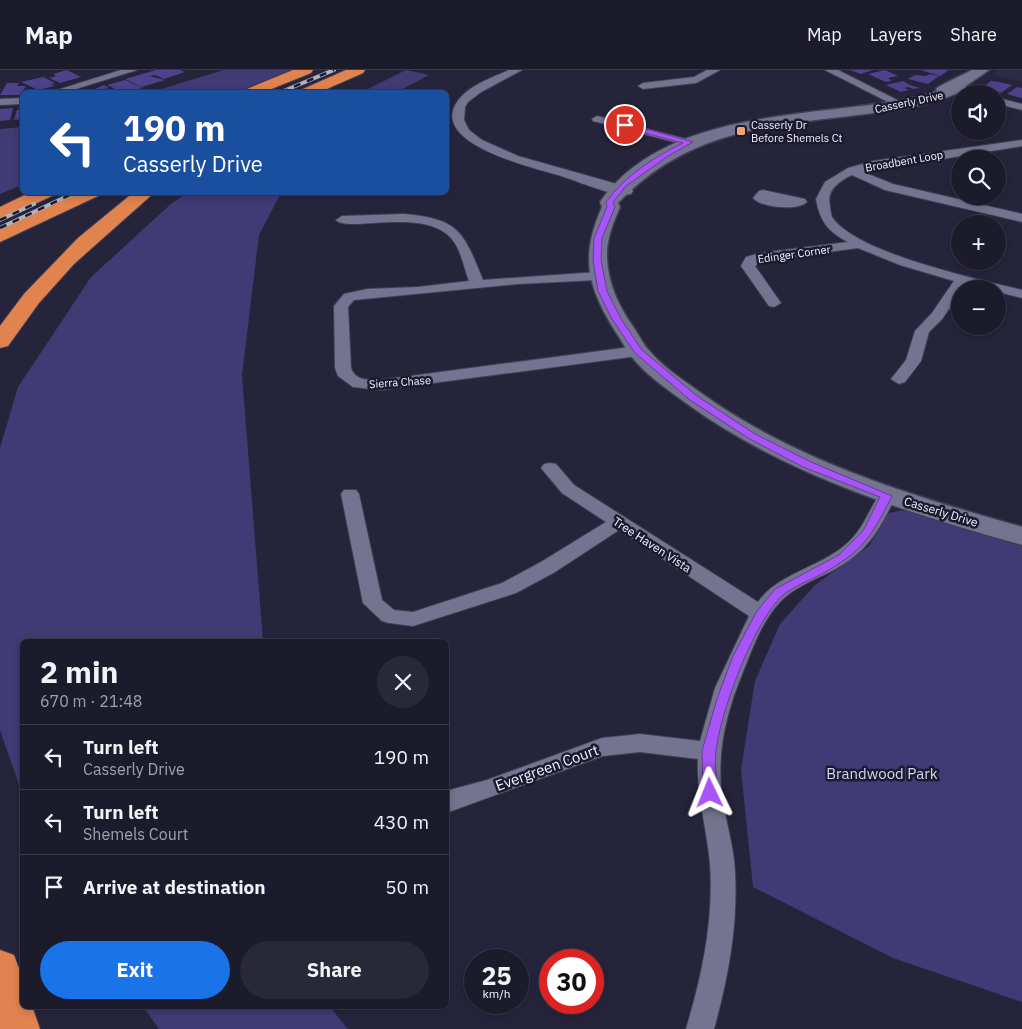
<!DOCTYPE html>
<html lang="en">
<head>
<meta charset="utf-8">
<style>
	body { margin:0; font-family:"IBM Plex Sans",sans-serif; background:#292838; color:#f1f3f6; height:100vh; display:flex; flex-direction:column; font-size:19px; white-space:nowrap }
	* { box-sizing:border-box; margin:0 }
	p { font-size:16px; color:#a0a1a9 }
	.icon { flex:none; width:28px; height:28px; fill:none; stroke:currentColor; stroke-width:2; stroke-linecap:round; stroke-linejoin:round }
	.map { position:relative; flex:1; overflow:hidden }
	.side { position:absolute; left:20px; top:569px; width:429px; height:370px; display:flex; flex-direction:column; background:#1c1b2c; border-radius:8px; box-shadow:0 2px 8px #0003,0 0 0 1px #3a3948 }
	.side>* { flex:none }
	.hud { position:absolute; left:20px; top:20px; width:429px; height:105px; border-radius:8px; box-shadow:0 2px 8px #0003,0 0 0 1px #3a3948; background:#1a4fa0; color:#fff; overflow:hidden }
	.fabs { position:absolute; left:951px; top:15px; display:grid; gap:10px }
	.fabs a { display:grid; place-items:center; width:55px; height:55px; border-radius:50%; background:#1c1b2c; box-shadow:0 2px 8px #0003,0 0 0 1px #3a3948; font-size:25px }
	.speed { position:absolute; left:464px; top:879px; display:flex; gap:10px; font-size:25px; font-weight:700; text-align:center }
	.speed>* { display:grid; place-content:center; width:65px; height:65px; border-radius:50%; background:#1c1b2c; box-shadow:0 2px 8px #0003,0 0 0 1px #3a3948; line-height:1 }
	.speed small { font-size:12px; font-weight:400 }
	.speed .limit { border:8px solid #d22; background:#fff; color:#111 }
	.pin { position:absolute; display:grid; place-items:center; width:42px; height:42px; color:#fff; margin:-21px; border:2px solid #fff; border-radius:50%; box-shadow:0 1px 5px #0007 }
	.me { position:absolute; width:55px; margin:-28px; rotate:358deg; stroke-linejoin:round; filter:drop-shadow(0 0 4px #0008) }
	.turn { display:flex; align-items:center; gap:18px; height:105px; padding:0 20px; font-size:22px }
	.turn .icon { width:65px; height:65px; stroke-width:2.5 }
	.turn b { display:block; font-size:35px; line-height:42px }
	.round { display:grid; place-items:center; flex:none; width:52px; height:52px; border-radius:26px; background:#292838 }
	.overview { display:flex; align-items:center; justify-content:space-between; height:85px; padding:0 20px }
	h1 { font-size:30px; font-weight:800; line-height:38px }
	.button { display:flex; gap:10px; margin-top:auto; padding:10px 20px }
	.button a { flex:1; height:58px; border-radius:30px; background:#1a73e8; color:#fff; font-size:20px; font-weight:800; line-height:58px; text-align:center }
	.button a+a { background:#292838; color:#f1f3f6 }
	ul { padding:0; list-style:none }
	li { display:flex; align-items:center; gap:15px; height:65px; padding:0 20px; border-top:1px solid #3a3948 }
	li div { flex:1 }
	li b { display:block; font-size:19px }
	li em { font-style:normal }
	header { display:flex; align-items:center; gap:30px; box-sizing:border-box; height:70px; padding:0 25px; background:#1c1b2c; border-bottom:1px solid #3a3948 }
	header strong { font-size:24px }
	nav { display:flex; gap:28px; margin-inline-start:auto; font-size:18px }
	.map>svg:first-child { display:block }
	.built { fill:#2d2a48 }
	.green { fill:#413a74 }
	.building { fill:#4d428b }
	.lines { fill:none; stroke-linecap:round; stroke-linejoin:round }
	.street-casing { stroke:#413f52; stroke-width:2 }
	.secondary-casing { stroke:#413f52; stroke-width:3 }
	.highway-casing { stroke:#413f52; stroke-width:2 }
	.street { fill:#757490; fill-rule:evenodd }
	.secondary { fill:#757490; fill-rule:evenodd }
	.highway { fill:#e0834f; fill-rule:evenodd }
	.rail-casing { stroke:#b1b1be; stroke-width:4 }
	.rail { stroke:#1c1a31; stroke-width:2.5; stroke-dasharray:7; stroke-linecap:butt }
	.route { fill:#a855f7; stroke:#6d37a1 }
	.poi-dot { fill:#f0a279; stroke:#1c1a31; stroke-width:2 }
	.labels { text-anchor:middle; stroke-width:5; stroke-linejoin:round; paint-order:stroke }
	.far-street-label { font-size:11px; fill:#f3f3fc; stroke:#1c1a31 }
	.far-poi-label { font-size:11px; fill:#f3f3fc; stroke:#1c1a31; text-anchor:start }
	.street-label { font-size:12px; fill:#f3f3fc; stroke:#1c1a31 }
	.near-street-label { font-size:15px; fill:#f3f3fc; stroke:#1c1a31 }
	.near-park-label { font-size:15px; fill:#d8d7ed; stroke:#1c1a31 }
</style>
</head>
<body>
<header>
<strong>Map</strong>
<nav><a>Map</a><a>Layers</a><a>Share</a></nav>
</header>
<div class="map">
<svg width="1022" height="959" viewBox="0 0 1022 959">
	<rect width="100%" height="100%" fill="#26243b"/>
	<path class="built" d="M 999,0 L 1022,0 L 1022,12 L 991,4 Z"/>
	<g class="green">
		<path d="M 224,0 L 291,0 L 237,22 L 151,22 Z"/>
		<path d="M 406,0 L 429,5 L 397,22 L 362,22 Z"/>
		<path d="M 22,57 L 22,115 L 0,124 L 0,59 Z"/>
		<path d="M 187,123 L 281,123 L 259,165 L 242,305 L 263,571 L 22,571 L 22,723 L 0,660 L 0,378 L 18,317 L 91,207 L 172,133 Z"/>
		<path d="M 905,440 L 1022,475 L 1022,932 L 893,888 L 753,817 L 741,699 L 755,611 L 780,554 L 815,515 L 869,476 L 888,443 Z"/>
		<path d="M 143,936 L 329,936 L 348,959 L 159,959 Z"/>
	</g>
	<g class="building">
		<path d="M 67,0 L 81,7 L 60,13 L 49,8 L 56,6 L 53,4 Z"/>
		<path d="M 156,0 L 180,0 L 185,2 L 164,9 L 155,5 L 149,6 L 165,10 L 142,17 L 125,9 Z"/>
		<path d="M 850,0 L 873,0 L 861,4 Z"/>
		<path d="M 885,0 L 898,6 L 888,8 L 892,11 L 886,12 L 868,4 Z"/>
		<path d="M 921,0 L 949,0 L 940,6 Z"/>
		<path d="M 930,4 L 939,6 L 928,14 L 908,9 L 915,5 L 926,6 Z"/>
		<path d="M 43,7 L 55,13 L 51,14 L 55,16 L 38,20 L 21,12 Z"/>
		<path d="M 125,10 L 143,18 L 121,22 L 107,15 Z"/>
		<path d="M 903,11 L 910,15 L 920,18 L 913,19 L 908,17 L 904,18 L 909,20 L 901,22 L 886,15 Z"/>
		<path d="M 991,11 L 999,12 L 1012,15 L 1001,23 L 983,17 Z"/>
		<path d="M 7,13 L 19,13 L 17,16 L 26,16 L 23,21 L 31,21 L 22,22 L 22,25 L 0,25 Z"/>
		<path d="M 104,15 L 109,18 L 104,19 L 111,22 L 87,22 Z"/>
		<path d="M 1017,17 L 1022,18 L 1022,28 L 1007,24 Z"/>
		<path d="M 13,38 L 10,50 L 0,51 L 0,39 Z"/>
		<path d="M 22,39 L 22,49 L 14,50 L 17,40 Z"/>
	</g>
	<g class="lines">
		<defs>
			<g id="street">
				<path d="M 121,0 L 137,0 L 66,22 L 51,22 Z"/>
				<path d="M 509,0 L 522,0 L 481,22 L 468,32 L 465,37 L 464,50 L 469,60 L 482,70 L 518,86 L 631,118 L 633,121 L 631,124 C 614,128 576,110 558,105 C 531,97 414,70 465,23 C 478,12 494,7 509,0 Z"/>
				<path d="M 707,0 L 720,0 L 696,13 L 643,19 L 638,16 L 643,13 L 694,7 Z"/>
				<path d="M 825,0 L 838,0 L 907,35 L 906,37 L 898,37 Z"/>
				<path d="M 948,13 L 979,22 L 980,24 L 963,24 L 944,18 L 943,16 Z"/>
				<path d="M 22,28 L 22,34 L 0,35 L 0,29 Z"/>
				<path d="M 998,28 L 1022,34 L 1022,40 L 998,34 Z"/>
				<path d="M 597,46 L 694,71 L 696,73 L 690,76 L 593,51 L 592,49 Z"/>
				<path d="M 1022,70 L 1022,76 L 863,102 L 893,114 L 1022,144 L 1022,152 L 885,120 L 852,105 C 839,111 826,120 830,136 C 830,139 831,144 832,147 C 855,183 981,210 1022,220 L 1022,228 L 998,222 L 998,219 L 984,219 L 966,214 L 960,219 L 960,223 L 942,249 L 929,262 L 921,291 L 905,312 L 899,314 L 891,309 L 906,290 L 915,261 L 932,243 L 954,211 L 900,195 L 858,178 L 762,191 L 755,196 L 781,233 L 774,237 L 769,236 L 741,196 L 746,187 L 760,183 L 848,172 C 827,161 820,151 816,129 L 825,112 L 848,98 L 873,91 Z"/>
				<path d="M 763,120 L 805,129 L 807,132 C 798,141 761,138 753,128 L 759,121 Z"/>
				<path d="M 404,144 C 459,149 463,161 483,210 L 598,202 L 605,206 L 598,210 L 517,214 L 354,230 L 348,237 L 351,298 C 356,311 368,310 380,310 L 638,276 L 646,281 L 638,286 L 380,320 L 353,317 L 338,306 L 335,298 L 334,236 L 344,224 L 367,219 L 418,217 L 469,211 C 464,198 461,179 451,168 C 423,137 347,163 336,150 L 342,146 Z"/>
				<path d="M 550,393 L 556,394 L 574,415 L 758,532 C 779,503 818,498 844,476 C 863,461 868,441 881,422 L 893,422 L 896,426 C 878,463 866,484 828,503 C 811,511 792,519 780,532 C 762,551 752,579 743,602 C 727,640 716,682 722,724 C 725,750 734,776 735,802 C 738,856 728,908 714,959 L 686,959 C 702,906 714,850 710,794 C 707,758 696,725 698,689 L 640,682 L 603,686 L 446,743 L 446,721 L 487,710 L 602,668 L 640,664 L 700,671 L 715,618 L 749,546 L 619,460 L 555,502 L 516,523 L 413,556 L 389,553 L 382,551 L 363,533 L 341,424 L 344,420 L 356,420 L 359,424 L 382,530 L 394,540 L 413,542 L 502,513 L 541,492 L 606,452 L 562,423 L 541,398 L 544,394 Z"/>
			</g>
			<path id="secondary" d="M 972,0 L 989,0 L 966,16 L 964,20 C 928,38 889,41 850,46 C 760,56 684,64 618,133 L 620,137 C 613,153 606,170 607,188 C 608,213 618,235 632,255 C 637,262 641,270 646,277 C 661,296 682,309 701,323 C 797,392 910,425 1022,457 L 1022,475 C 905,442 785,405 686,333 C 667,319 646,305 631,286 C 625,278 621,269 615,261 C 587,216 580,186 602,137 L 600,132 C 666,37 819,48 919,27 L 937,21 L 936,19 C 938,16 965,4 972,0 Z"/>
			<g id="highway">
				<path d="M 293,0 L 313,0 L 311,3 L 264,22 L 244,22 L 247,19 Z"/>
				<path d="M 346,0 L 365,0 L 363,3 L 320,22 L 300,22 L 303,19 Z"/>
				<path d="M 31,122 L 55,122 L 52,126 L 0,150 L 0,137 Z"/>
				<path d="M 77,122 L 101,122 L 98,126 L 0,172 L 0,159 Z"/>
				<path d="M 134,122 L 155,122 L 74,194 L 39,233 L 8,276 L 0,278 L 0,256 L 24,224 L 78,168 Z"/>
				<path d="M 0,880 L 14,885 L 22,907 L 22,936 L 32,936 L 40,959 L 0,959 Z"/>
			</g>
		</defs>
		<use href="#street" class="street-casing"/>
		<use href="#secondary" class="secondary-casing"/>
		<use href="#highway" class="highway-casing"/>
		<use href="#street" class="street"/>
		<use href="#secondary" class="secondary"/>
		<use href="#highway" class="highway"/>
		<defs>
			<g id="rail">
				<path d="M 281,22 L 334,0"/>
				<path d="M 0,150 L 34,134"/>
				<path d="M 0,158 L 76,122"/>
			</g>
		</defs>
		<use href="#rail" class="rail-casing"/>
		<use href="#rail" class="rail"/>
	</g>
	<path class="route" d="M 625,53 L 693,72 L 668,86 L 626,116 L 613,132 L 615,137 L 602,168 L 601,190 L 607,221 L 621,249 L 642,280 L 697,326 L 755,364 L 811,392 L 892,426 C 870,469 863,481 820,505 C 808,511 793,517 783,525 C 754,551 720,643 716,681 C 714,694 717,710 717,723 L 715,727 L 705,727 L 703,723 L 702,681 L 717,629 L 733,586 L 757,541 L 775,519 L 839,485 L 863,461 L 880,427 L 803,397 L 748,368 L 690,330 L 635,283 L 612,249 L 598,221 L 593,190 L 594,168 L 607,137 L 606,132 C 625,106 654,87 683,73 L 622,57 Z"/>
	<rect class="poi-dot" x="736" y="56" width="10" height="10" rx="2.5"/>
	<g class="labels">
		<g class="far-street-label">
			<text transform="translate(909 32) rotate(-12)" y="4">Casserly Drive</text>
			<text transform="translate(904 91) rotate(-10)" y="4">Broadbent Loop</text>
			<text transform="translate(794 184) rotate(-8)" y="4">Edinger Corner</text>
			<text transform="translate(400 312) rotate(-4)" y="4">Sierra Chase</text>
		</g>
		<g class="far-poi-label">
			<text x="751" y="59">Casserly Dr<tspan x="751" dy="13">Before Shemels Ct</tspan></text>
		</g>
		<g class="street-label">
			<text transform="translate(941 442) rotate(17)" y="4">Casserly Drive</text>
			<text transform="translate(652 475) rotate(33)" y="4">Tree Haven Vista</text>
		</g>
		<g class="near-street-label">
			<text transform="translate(547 698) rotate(-20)" y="5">Evergreen Court</text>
		</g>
		<g class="near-park-label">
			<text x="882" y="709">Brandwood Park</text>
		</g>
	</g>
</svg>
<div class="fabs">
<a><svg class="icon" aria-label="sound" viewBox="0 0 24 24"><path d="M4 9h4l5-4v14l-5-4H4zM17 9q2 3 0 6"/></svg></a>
<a><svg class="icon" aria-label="search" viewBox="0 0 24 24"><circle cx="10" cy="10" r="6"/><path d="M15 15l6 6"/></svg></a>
<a>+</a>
<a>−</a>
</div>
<div class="speed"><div>25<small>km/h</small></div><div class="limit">30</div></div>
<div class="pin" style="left:625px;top:55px;background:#d93025"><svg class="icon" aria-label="arrive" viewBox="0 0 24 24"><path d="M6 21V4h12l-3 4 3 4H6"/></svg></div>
<svg class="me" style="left:710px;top:723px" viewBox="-20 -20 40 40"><path d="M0-17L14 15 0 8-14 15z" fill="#a855f7" stroke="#fff" stroke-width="4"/></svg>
<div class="hud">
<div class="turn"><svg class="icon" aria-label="left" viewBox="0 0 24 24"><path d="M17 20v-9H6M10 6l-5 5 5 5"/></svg><div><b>190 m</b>Casserly Drive</div></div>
</div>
<section class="side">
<div class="overview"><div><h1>2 min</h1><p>670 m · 21:48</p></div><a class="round"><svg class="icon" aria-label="close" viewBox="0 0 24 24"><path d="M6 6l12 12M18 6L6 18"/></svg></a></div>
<ul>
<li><svg class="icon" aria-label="left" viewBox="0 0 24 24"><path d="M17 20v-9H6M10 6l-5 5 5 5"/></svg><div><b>Turn left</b><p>Casserly Drive</p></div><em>190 m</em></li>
<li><svg class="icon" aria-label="left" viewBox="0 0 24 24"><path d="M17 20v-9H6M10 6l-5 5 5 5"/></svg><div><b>Turn left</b><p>Shemels Court</p></div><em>430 m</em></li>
<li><svg class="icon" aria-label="arrive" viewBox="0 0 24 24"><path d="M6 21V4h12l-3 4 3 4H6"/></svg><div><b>Arrive at destination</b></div><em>50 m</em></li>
</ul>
<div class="button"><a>Exit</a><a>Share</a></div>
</section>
</div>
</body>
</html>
